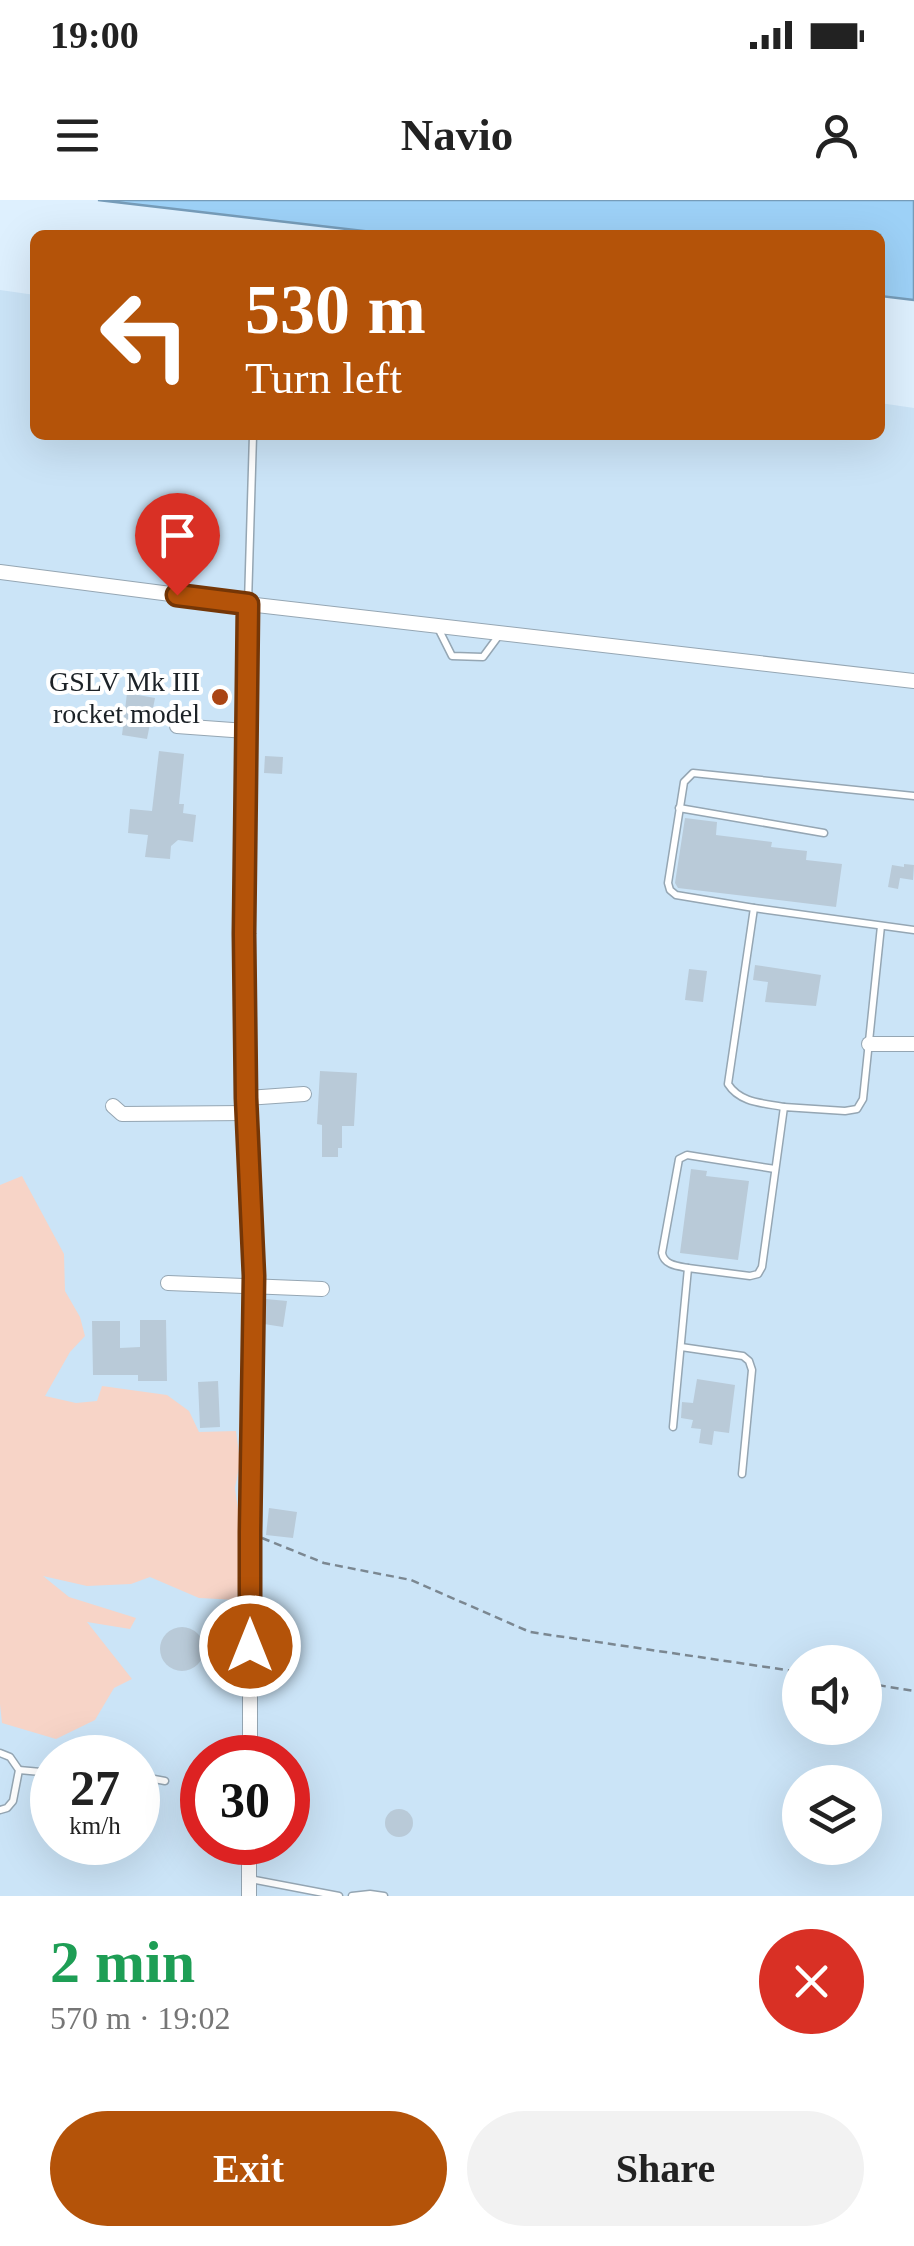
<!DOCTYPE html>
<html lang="en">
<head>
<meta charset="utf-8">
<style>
	body { margin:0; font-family:"Times New Roman",serif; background:#f2f2f2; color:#222; height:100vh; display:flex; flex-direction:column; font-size:38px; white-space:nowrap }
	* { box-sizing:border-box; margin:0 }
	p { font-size:32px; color:#767676 }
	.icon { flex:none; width:55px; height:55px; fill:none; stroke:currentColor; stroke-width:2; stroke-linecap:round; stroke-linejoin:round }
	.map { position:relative; height:1696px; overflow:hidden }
	.side { display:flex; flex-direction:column; background:#fff; flex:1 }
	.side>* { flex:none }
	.banner { position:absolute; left:30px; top:30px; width:855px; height:210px; border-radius:15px; box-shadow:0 10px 40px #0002; background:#b45309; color:#fff; overflow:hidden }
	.controls { position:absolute; left:782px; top:1445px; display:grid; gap:20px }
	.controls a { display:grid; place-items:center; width:100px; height:100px; border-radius:50%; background:#fff; box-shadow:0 10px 40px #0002; font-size:50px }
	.speed { position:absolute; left:30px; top:1535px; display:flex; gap:20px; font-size:50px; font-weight:700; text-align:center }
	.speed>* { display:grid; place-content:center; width:130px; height:130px; border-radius:50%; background:#fff; box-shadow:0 10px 40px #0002; line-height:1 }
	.speed small { font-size:25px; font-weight:400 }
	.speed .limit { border:15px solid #d22; background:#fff; color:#111 }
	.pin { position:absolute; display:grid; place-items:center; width:85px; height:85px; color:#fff; margin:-102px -42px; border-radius:50% 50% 50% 0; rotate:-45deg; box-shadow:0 0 10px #0007 }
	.pin .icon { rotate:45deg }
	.me { position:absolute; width:110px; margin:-55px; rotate:0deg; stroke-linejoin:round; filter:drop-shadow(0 0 8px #0008) }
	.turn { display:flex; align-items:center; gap:35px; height:210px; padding:0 50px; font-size:45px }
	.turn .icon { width:130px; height:130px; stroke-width:2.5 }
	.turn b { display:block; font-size:70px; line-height:85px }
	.round { display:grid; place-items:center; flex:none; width:105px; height:105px; border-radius:52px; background:#f2f2f2 }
	.overview { display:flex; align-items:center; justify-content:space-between; height:170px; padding:0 50px }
	h1 { font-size:60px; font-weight:800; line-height:75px; color:#1e9e55 }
	.button { display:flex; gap:20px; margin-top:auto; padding:20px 50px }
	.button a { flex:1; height:115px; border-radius:60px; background:#b45309; color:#fff; font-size:40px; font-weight:800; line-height:115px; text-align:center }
	.button a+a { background:#f2f2f2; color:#222 }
	.status { display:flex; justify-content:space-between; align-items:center; height:70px; padding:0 50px; background:#fff; direction:ltr }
	.status svg { height:28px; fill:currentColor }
	header { display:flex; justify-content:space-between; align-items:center; height:130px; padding:0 50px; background:#fff; font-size:45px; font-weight:800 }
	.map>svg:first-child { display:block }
	.built { fill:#cbe4f7; fill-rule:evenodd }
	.green { fill:#f7d4c7 }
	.water { fill:#9dd1f7; stroke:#769cb9; stroke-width:2.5 }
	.building { fill:#b9cad8 }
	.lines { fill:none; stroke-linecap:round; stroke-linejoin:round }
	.service-casing { stroke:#95a6b3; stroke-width:9 }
	.minor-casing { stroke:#95a6b3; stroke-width:16 }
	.path { stroke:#7b8791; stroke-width:2.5; stroke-dasharray:8 5; stroke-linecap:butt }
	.service { stroke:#fff; stroke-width:6 }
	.minor { stroke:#fff; stroke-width:14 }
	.route-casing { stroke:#753606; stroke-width:25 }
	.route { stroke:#b45309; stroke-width:18 }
	.poi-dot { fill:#aa4514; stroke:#fff; stroke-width:4 }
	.labels { text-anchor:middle; stroke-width:8; stroke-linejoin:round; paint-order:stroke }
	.poi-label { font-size:28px; fill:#1c2227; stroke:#fff; text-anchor:end }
</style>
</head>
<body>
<div class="status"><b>19:00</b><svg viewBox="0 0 49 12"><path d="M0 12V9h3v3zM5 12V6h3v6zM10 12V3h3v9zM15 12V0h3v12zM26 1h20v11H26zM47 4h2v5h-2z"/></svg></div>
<header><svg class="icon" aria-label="menu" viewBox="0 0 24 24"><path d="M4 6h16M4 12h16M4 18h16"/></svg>Navio<svg class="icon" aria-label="person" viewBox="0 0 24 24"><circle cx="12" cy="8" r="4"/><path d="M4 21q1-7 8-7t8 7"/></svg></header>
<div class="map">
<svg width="914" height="1696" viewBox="0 0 914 1696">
	<rect width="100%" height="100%" fill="#def0fe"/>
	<path class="built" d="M 0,90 L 35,95 L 35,235 L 880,235 L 880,203 L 914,208 L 914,1696 L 0,1696 ZM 800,1462 L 865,1462 L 865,1528 L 800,1528 ZM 52,1558 L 138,1558 L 138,1642 L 52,1642 ZM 202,1558 L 288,1558 L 288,1642 L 202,1642 ZM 800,1582 L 865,1582 L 865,1648 L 800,1648 Z"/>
	<path class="green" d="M 22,976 L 64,1054 L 65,1091 L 80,1117 L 85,1136 L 70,1152 L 45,1196 L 76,1203 L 97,1201 L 102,1186 L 167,1195 L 189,1211 L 199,1232 L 236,1231 L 240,1262 L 235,1288 L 242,1338 L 237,1400 L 199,1398 L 150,1377 L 131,1384 L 87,1386 L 43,1376 L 69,1397 L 136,1418 L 130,1429 L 87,1422 L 132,1479 L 114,1488 L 95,1520 L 56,1539 L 2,1523 L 0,1504 L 0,985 Z"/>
	<path class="water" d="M 98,0 L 914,0 L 914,100 L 880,96 L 880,35 L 398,35 Z"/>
	<g class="building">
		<path d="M 127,493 L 155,498 L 147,539 L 122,535 Z"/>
		<path d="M 159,551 L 184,554 L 179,604 L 184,604 L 183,613 L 196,615 L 193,642 L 178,640 L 171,646 L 170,659 L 145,657 L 148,635 L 128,633 L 130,609 L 152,611 Z"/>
		<path d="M 265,556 L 283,557 L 282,574 L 264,573 Z"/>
		<path d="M 685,618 L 717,622 L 716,635 L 772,642 L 771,647 L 807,651 L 806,660 L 842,664 L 836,707 L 678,688 L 675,683 Z"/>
		<path d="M 904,664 L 914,665 L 913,680 L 900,678 L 898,689 L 888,687 L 892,665 L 904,667 Z"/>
		<path d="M 755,765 L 821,775 L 816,806 L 765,802 L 768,782 L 753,780 Z"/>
		<path d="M 689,769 L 707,771 L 703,802 L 685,800 Z"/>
		<path d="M 320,871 L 357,873 L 354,926 L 342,926 L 342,948 L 338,948 L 338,957 L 322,957 L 322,925 L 317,924 Z"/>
		<path d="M 691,969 L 707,971 L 706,976 L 749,981 L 738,1060 L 680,1053 Z"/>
		<path d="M 266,1099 L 287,1101 L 283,1127 L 264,1124 Z"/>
		<path d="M 140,1120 L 166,1120 L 167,1181 L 138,1181 L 138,1175 L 93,1175 L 92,1121 L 120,1121 L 120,1148 L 140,1147 Z"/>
		<path d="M 697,1179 L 735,1185 L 729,1233 L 714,1231 L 712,1245 L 699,1243 L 701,1229 L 691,1228 L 693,1220 L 681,1218 L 682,1202 L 693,1203 Z"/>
		<path d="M 218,1181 L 220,1227 L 200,1228 L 198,1182 Z"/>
		<path d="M 269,1308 L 297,1312 L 293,1338 L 266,1335 Z"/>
		<circle cx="182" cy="1449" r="22"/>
		<circle cx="399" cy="1623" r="14"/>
	</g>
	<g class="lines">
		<defs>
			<g id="service">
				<path d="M 248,403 L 253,235"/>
				<path d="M 437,426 L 452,456 L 483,457 L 500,434"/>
				<path d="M 914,596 L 693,573 L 684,582 L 668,683 L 670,690 L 676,695 L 754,708 L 914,730"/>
				<path d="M 679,608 L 824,633"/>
				<path d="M 754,708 L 728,884 C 740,903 763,903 784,907"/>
				<path d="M 688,1068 C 677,1066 664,1065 662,1053 L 679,959 L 687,955 L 775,969"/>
				<path d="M 681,1147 L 743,1156 L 749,1161 L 752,1170 L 742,1274"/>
				<path d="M 673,1227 L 688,1068 L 750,1076 L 758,1074 L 762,1067 L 784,907 L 845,911 L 857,909 L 863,899 L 881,726"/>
				<path d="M 0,1553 L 10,1557 L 19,1570 L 13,1601 L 7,1608 L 0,1610"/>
				<path d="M 19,1570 L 52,1573"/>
				<path d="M 138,1576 L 165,1581"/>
				<path d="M 250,1679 L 339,1696"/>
				<path d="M 352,1696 L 370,1694 L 384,1696"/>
			</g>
			<g id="minor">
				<path d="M 0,372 L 248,404 L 914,481"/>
				<path d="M 248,404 L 244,735 L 246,898 L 254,1088 L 250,1332 L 250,1558"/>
				<path d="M 177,526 L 246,531"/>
				<path d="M 869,844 L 914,844"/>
				<path d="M 246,898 L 304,894"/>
				<path d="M 113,906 L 122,914 L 247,913"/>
				<path d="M 168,1083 L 322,1089"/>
				<path d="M 249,1696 L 249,1642"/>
			</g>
		</defs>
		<use href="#service" class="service-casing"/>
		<use href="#minor" class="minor-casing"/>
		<g class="path">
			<path d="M 262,1338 L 324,1363 L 411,1380 L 530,1432 L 800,1472"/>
			<path d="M 865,1483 L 914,1491"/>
		</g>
		<use href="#service" class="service"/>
		<use href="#minor" class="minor"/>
	</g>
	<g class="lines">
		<defs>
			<path id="route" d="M 177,395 L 248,404 L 244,734 L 246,898 L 254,1076 L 250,1332 L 250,1446"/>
		</defs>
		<use href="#route" class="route-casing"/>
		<use href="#route" class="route"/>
	</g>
	<circle class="poi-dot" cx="220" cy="497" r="10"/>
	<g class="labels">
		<g class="poi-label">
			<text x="200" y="491">GSLV Mk III<tspan x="200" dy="32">rocket model</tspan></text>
		</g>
	</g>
</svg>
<div class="controls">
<a><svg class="icon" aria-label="sound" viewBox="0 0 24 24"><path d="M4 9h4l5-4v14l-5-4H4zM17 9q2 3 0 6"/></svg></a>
<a><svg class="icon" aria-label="layers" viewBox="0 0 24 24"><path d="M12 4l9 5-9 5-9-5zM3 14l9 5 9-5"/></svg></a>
</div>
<div class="speed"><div>27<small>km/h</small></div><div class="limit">30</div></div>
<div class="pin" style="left:177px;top:395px;background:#d93025"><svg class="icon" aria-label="arrive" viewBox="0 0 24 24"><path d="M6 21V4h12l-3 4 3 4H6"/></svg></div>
<svg class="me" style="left:250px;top:1446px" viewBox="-20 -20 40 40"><circle r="17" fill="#b45309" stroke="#fff" stroke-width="3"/><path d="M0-11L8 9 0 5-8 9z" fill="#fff"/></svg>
<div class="banner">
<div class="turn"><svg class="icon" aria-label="left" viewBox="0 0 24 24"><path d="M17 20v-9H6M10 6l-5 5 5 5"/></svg><div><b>530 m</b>Turn left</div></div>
</div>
</div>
<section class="side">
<div class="overview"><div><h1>2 min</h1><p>570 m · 19:02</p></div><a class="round" style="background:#d93025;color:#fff"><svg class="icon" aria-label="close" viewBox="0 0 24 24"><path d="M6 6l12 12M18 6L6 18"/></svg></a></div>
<div class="button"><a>Exit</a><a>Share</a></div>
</section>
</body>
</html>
